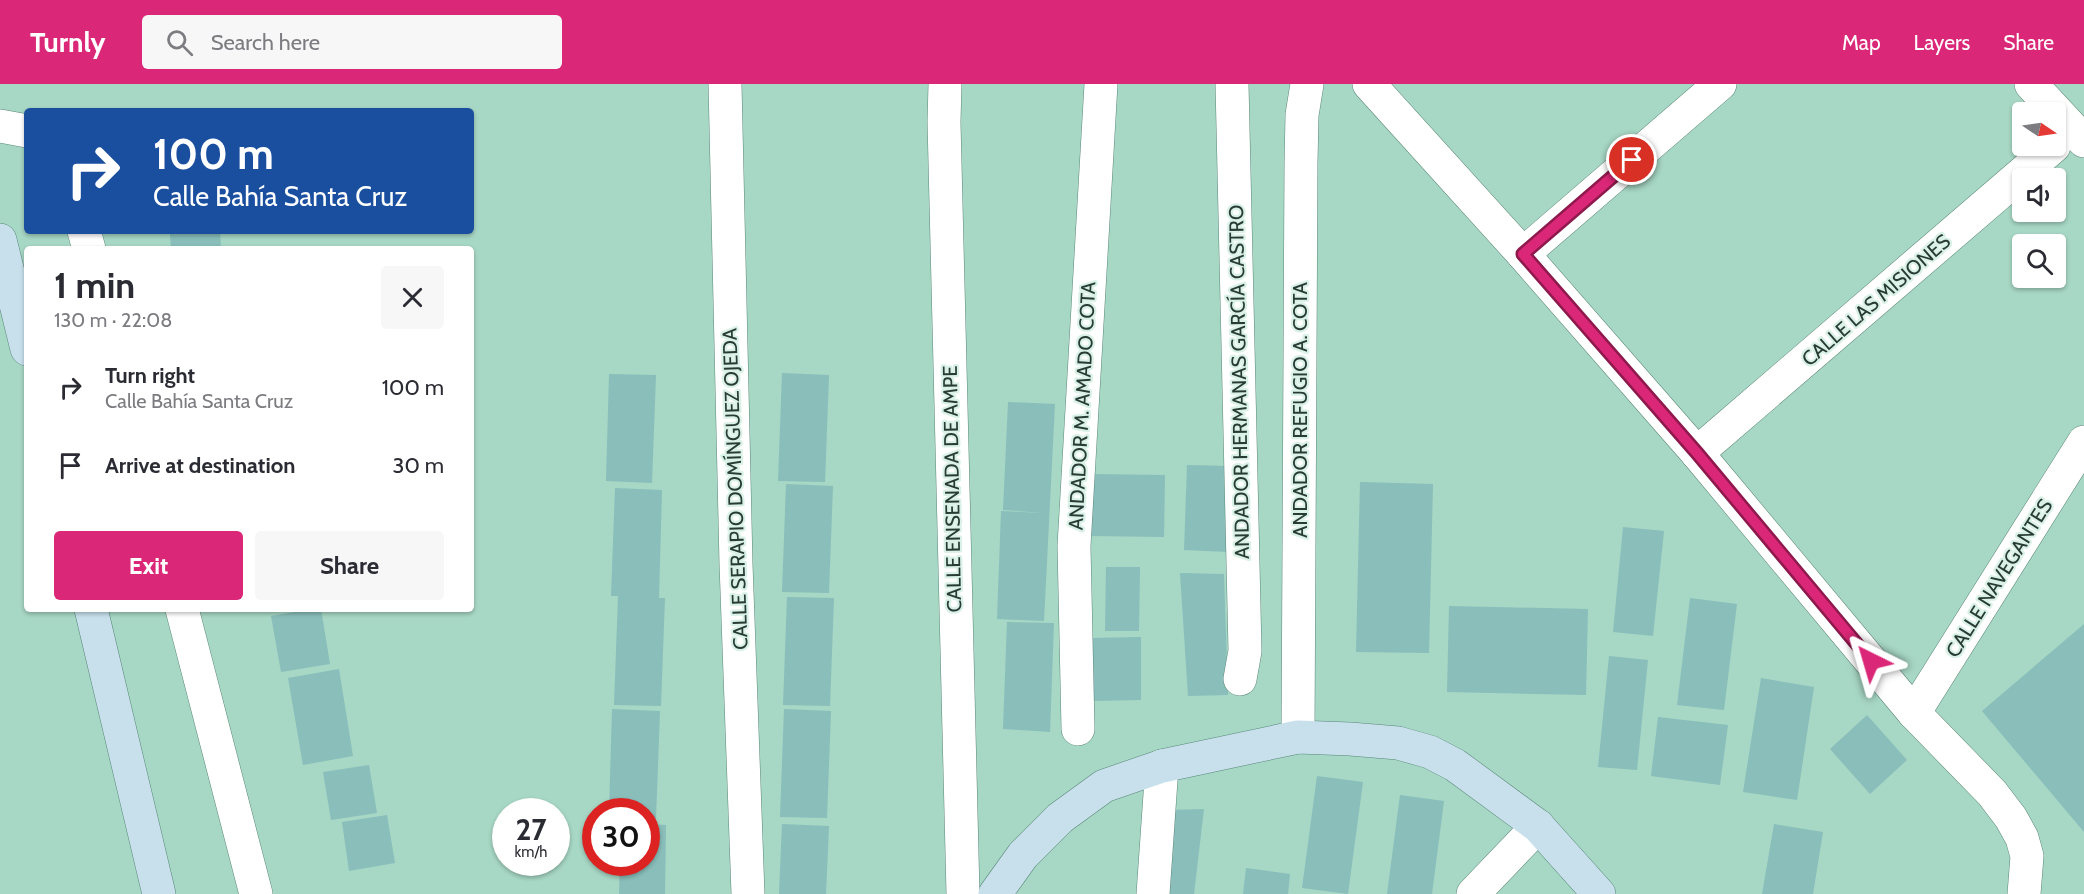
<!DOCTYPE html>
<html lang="en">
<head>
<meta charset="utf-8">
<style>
	body { margin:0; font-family:Cabin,sans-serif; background:#f7f7f7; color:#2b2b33; height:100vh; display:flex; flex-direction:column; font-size:22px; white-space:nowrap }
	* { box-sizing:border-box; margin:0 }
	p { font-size:20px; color:#7c7c81 }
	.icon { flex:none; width:33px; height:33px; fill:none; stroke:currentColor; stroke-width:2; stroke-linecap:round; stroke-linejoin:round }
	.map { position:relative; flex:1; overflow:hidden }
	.details { position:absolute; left:24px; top:162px; width:450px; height:366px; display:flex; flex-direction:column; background:#fff; border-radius:6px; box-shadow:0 2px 4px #0004 }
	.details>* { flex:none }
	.banner { position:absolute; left:24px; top:24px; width:450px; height:126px; border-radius:6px; box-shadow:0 2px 4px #0004; background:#1a4fa0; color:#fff; overflow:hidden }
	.needle { width:39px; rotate:103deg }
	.fabs { position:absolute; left:2012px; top:18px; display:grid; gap:12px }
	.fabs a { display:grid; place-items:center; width:54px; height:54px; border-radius:6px; background:#fff; box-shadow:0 2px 4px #0004; font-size:30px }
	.speed { position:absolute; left:492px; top:714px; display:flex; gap:12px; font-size:30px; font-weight:700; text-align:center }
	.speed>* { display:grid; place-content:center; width:78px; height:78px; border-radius:50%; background:#fff; box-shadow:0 2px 4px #0004; line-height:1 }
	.speed small { font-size:15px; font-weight:400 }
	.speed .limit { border:9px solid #d22; background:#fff; color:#111 }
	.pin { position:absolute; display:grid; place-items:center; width:51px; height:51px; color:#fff; margin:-26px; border:3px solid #fff; border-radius:50%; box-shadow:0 2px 6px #0007 }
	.me { position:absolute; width:66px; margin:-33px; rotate:320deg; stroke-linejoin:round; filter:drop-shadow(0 0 4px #0008) }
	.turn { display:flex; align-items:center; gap:21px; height:126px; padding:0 30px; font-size:27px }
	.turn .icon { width:78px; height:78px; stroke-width:2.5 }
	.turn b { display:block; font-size:42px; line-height:51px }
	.round { display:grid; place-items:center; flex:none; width:63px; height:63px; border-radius:6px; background:#f7f7f7 }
	.head { display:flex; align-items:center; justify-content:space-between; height:102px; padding:0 30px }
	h1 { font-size:36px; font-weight:700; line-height:45px }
	.primary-button { display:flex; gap:12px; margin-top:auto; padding:12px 30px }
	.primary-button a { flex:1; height:69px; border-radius:6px; background:#db2777; color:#fff; font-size:24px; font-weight:700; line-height:69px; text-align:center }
	.primary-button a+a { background:#f7f7f7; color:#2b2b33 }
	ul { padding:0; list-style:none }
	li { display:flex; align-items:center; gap:18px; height:78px; padding:0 30px }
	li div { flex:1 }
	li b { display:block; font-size:22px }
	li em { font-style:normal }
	header { display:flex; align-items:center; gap:36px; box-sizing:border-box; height:84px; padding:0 30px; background:#db2777; color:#fff }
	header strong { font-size:28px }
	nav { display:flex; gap:33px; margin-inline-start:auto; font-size:21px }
	.search { width:420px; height:54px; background:#f7f7f7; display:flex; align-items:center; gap:15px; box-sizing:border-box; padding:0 21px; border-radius:6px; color:#7c7c81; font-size:22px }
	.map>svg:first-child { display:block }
	.building { fill:#89beba }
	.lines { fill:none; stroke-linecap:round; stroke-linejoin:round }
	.street-casing { stroke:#5a8778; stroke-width:34 }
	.secondary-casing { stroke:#5a8778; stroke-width:34 }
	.street { stroke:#fff; stroke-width:33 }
	.secondary { stroke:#c7e0ec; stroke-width:33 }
	.route-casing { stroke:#8e194d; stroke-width:15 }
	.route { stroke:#db2777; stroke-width:10 }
	.labels { text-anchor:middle; stroke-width:4.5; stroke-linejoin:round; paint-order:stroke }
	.street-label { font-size:20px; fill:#283c35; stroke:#daf1e8 }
</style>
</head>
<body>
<header>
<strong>Turnly</strong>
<div class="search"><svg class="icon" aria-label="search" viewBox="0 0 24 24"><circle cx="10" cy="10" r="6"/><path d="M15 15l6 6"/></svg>Search here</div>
<nav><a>Map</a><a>Layers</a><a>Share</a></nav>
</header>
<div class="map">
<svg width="2084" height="810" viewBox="0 0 2084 810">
	<rect width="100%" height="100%" fill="#a7d7c5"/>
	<g class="building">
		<path d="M 220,147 L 221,165 L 171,165 L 170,150 Z"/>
		<path d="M 782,289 L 829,291 L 825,398 L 778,397 Z"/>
		<path d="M 609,290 L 656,291 L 652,399 L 606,397 Z"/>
		<path d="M 1008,318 L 1055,320 L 1044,537 L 997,535 L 1001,427 L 1045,429 L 1003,426 Z"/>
		<path d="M 1187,381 L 1231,382 L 1229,468 L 1184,466 Z"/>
		<path d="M 1089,390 L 1165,391 L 1164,453 L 1088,452 Z"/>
		<path d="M 1360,398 L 1433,400 L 1429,569 L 1356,568 Z"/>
		<path d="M 786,400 L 833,402 L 829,509 L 782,508 Z"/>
		<path d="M 615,404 L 662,406 L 659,514 L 665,514 L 661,622 L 614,621 L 618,512 L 611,512 Z"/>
		<path d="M 1623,443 L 1664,447 L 1653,552 L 1613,548 Z"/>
		<path d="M 1106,483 L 1140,483 L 1139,547 L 1105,547 Z"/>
		<path d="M 1180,489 L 1224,490 L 1228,611 L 1188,612 Z"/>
		<path d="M 787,513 L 834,514 L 830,622 L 783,621 Z"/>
		<path d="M 1690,514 L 1737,520 L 1724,626 L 1677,621 Z"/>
		<path d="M 1449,522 L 1588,525 L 1586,611 L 1447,608 Z"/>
		<path d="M 312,525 L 321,525 L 330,580 L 281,588 L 271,532 Z"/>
		<path d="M 1007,538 L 1054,539 L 1050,648 L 1003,645 Z"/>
		<path d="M 2084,540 L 2084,748 L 1982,627 Z"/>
		<path d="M 1141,553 L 1141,616 L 1091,617 L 1090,554 Z"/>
		<path d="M 1609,572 L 1648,576 L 1637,686 L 1598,683 Z"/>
		<path d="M 339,585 L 353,672 L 303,681 L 288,594 Z"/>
		<path d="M 1761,594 L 1814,603 L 1797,716 L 1743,708 Z"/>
		<path d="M 612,625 L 660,627 L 656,735 L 646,734 L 646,728 L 609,728 Z"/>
		<path d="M 784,625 L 831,627 L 827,734 L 780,733 Z"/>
		<path d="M 1867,631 L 1907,676 L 1870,710 L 1830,665 Z"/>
		<path d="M 1658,633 L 1728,641 L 1720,701 L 1651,692 Z"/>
		<path d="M 369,681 L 377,729 L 331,736 L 323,688 Z"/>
		<path d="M 1317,692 L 1363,698 L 1348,810 L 1302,804 Z"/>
		<path d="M 1400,711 L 1444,717 L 1432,810 L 1387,810 Z"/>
		<path d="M 1204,725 L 1194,810 L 1163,810 L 1168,726 Z"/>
		<path d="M 387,731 L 395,779 L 349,787 L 342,738 Z"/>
		<path d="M 646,740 L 666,741 L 665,810 L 619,810 L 620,778 L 646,778 Z"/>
		<path d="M 782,740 L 829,742 L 826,810 L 779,810 Z"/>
		<path d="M 1774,740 L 1823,748 L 1813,810 L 1762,810 Z"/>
		<path d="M 1246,784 L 1290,790 L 1288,810 L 1243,810 Z"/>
	</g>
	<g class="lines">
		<defs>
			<g id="street">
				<path d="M 725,0 L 736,480 L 748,810"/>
				<path d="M 945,0 L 944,38 L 963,810"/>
				<path d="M 1232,0 L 1245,567 L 1240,595"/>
				<path d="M 1369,0 L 1523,170 L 1697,369 L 1914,629 L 1992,709 L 2011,734 L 2022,754 L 2027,772 L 2024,810"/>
				<path d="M 2031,0 L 2084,57"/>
				<path d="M 0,42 L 27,47"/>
				<path d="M 84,147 L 89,165"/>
				<path d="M 1523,170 L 1720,0"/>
				<path d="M 1697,369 L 2054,62"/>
				<path d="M 182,525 L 256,810"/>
				<path d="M 1914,629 L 2084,358"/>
				<path d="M 1078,645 L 1074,462 L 1101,0"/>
				<path d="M 1298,653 L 1301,79 L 1302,31 L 1307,0"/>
				<path d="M 1153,810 L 1162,682"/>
				<path d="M 1473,810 L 1538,742"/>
			</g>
			<g id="secondary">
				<path d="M 0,156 L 27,265"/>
				<path d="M 91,525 L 159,810"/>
				<path d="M 995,810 L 1023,771 L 1060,734 L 1104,702 L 1162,682 L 1298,653 L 1350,655 L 1398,659 L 1430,668 L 1455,681 L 1538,742 L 1599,810"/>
			</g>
		</defs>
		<use href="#street" class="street-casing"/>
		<use href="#secondary" class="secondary-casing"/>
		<use href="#street" class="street"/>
		<use href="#secondary" class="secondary"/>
	</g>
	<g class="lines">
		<defs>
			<path id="route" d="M 1632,76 L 1523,170 L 1697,369 L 1871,577"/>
		</defs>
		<use href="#route" class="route-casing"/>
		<use href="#route" class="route"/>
	</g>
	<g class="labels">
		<g class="street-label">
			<text transform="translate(1876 216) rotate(-41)" y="7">CALLE LAS MISIONES</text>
			<text transform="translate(1239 298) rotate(-91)" y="7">ANDADOR HERMANAS GARCÍA CASTRO</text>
			<text transform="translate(1082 322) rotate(-87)" y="7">ANDADOR M. AMADO COTA</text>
			<text transform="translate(1300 326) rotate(-90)" y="7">ANDADOR REFUGIO A. COTA</text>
			<text transform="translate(735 405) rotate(-92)" y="7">CALLE SERAPIO DOMÍNGUEZ OJEDA</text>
			<text transform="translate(952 405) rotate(-91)" y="7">CALLE ENSENADA DE AMPE</text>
			<text transform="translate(1999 494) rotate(-58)" y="7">CALLE NAVEGANTES</text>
		</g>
	</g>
</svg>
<div class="fabs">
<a><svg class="needle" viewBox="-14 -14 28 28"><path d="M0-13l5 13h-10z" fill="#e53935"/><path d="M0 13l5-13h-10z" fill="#7c7c81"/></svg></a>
<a><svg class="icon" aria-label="sound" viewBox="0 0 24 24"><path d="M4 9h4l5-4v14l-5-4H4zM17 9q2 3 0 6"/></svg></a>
<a><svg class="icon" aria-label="search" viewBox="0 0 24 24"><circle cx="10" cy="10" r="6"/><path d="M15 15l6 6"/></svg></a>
</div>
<div class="speed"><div>27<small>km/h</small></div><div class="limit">30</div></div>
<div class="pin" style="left:1632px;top:76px;background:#d93025"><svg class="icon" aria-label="arrive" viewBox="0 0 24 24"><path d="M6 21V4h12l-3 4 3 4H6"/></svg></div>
<svg class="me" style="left:1871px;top:577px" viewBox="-20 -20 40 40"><path d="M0-17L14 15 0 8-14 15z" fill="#db2777" stroke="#fff" stroke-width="4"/></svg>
<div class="banner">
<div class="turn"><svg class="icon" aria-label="right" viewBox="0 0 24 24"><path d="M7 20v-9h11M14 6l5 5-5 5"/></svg><div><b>100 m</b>Calle Bahía Santa Cruz</div></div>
</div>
<section class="details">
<div class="head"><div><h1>1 min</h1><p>130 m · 22:08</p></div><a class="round"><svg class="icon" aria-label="close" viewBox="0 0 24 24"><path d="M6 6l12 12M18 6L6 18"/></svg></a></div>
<ul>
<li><svg class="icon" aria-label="right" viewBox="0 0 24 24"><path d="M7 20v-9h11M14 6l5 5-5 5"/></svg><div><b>Turn right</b><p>Calle Bahía Santa Cruz</p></div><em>100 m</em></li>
<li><svg class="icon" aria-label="arrive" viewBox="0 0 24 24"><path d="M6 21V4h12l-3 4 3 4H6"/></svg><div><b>Arrive at destination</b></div><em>30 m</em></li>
</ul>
<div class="primary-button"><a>Exit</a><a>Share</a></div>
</section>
</div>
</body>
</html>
